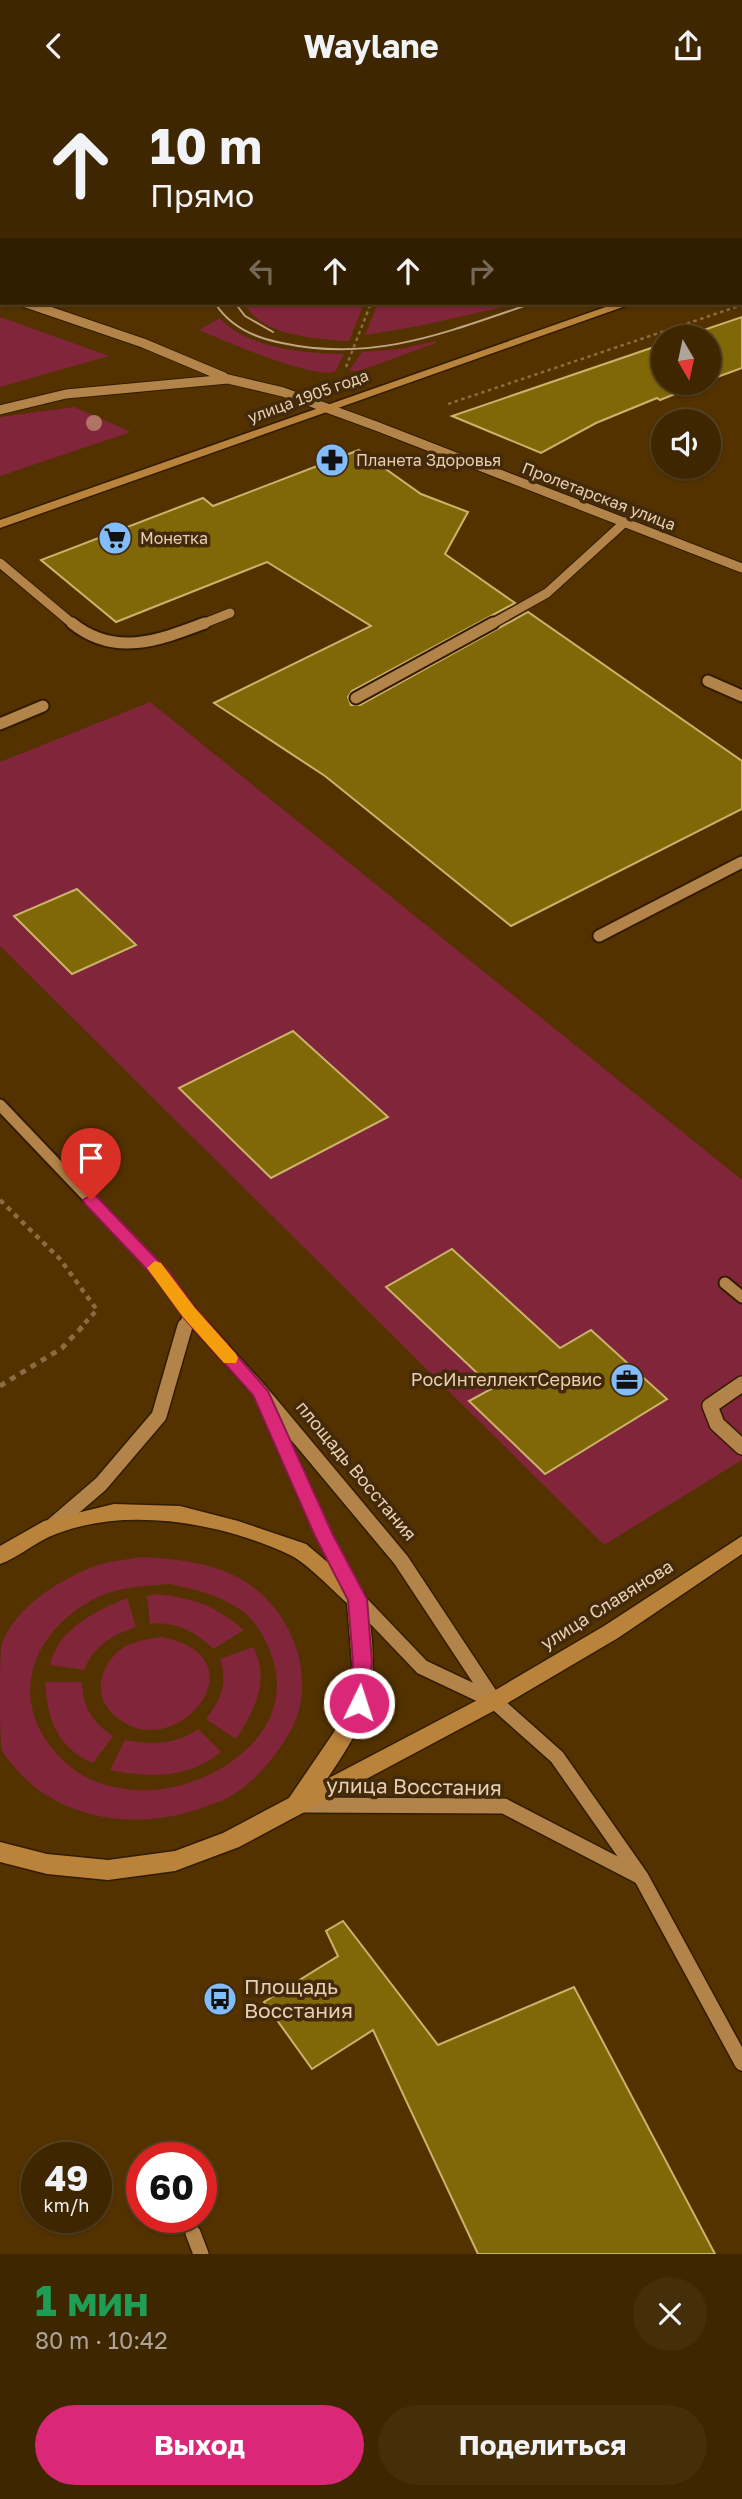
<!DOCTYPE html>
<html lang="ru">
<head>
<meta charset="utf-8">
<style>
	body { margin:0; font-family:"Golos Text",sans-serif; background:#452e0a; color:#f1f3f6; height:100vh; display:flex; flex-direction:column; font-size:26px; white-space:nowrap }
	* { box-sizing:border-box; margin:0 }
	p { font-size:23px; color:#ada599 }
	.icon { flex:none; width:38px; height:38px; fill:none; stroke:currentColor; stroke-width:2; stroke-linecap:round; stroke-linejoin:round }
	.map { position:relative; height:2163px; overflow:hidden }
	.details { display:flex; flex-direction:column; background:#3e2600; flex:1 }
	.details>* { flex:none }
	.top-card { position:absolute; left:0px; top:0px; width:742px; height:214px; box-shadow:0 2px 5px #0004,0 0 0 2px #574322; background:#3e2600; color:#f1f3f6; overflow:hidden }
	.needle { width:46px; rotate:171deg }
	.controls { position:absolute; left:651px; top:234px; display:grid; gap:14px }
	.controls a { display:grid; place-items:center; width:70px; height:70px; border-radius:50%; background:#3e2600; box-shadow:0 2px 5px #0004,0 0 0 2px #574322; font-size:35px }
	.speed { position:absolute; left:21px; top:2051px; display:flex; gap:14px; font-size:35px; font-weight:700; text-align:center }
	.speed>* { display:grid; place-content:center; width:91px; height:91px; border-radius:50%; background:#3e2600; box-shadow:0 2px 5px #0004,0 0 0 2px #574322; line-height:1 }
	.speed small { font-size:18px; font-weight:400 }
	.speed .limit { border:10px solid #d22; background:#fff; color:#111 }
	.pin { position:absolute; display:grid; place-items:center; width:60px; height:60px; color:#fff; margin:-72px -30px; border-radius:50% 50% 50% 0; rotate:-45deg; box-shadow:0 0 7px #0007 }
	.pin .icon { rotate:45deg }
	.me { position:absolute; width:77px; margin:-38px; rotate:4deg; stroke-linejoin:round; filter:drop-shadow(0 0 5px #0008) }
	.turn { display:flex; align-items:center; gap:24px; height:147px; padding:0 35px; font-size:32px }
	.turn .icon { width:91px; height:91px; stroke-width:2.5 }
	.turn b { display:block; font-size:49px; line-height:60px }
	.lanes { display:flex; align-items:center; height:66px; padding:0 35px; background:#0003; justify-content:center; gap:35px; direction:ltr }
	.lanes .off { opacity:.35 }
	.round { display:grid; place-items:center; flex:none; width:74px; height:74px; border-radius:37px; background:#452e0a }
	.headline { display:flex; align-items:center; justify-content:space-between; height:119px; padding:0 35px }
	h1 { font-size:42px; font-weight:700; line-height:52px; color:#1e9e55 }
	.primary-button { display:flex; gap:14px; margin-top:auto; padding:14px 35px }
	.primary-button a { flex:1; height:80px; border-radius:42px; background:#db2777; color:#fff; font-size:28px; font-weight:700; line-height:80px; text-align:center }
	.primary-button a+a { background:#452e0a; color:#f1f3f6 }
	header { display:flex; justify-content:space-between; align-items:center; height:91px; padding:0 35px; background:#3e2600; font-size:32px; font-weight:700 }
	.map>svg:first-child { display:block }
	.green { fill:#81253a; fill-rule:evenodd }
	.building { fill:#806708; stroke:#cbb36b; stroke-width:2 }
	.lines { fill:none; stroke-linecap:round; stroke-linejoin:round }
	.minor-far2-casing { stroke:#321c00; stroke-width:11 }
	.minor-far1-casing { stroke:#321c00; stroke-width:15 }
	.minor-casing { stroke:#321c00; stroke-width:18 }
	.major-casing { stroke:#321c00; stroke-width:3 }
	.path-far2 { stroke:#8a6c42; stroke-width:2.5; stroke-dasharray:3.5 3.5; stroke-linecap:butt }
	.path-far1 { stroke:#8a6c42; stroke-width:4.5; stroke-dasharray:5 5; stroke-linecap:butt }
	.path { stroke:#8a6c42; stroke-width:5; stroke-dasharray:6 6; stroke-linecap:butt }
	.minor-far2 { stroke:#b38449; stroke-width:9 }
	.minor-far1 { stroke:#b38449; stroke-width:11 }
	.minor { stroke:#b38449; stroke-width:15 }
	.major { fill:#b9833b; fill-rule:evenodd }
	.tram { stroke:#c0a582; stroke-width:2 }
	.tree { fill:#af7464 }
	.route { fill:#db2777; stroke:#8e194d; stroke-width:2 }
	.slow { fill:#f59e0b }
	.labels { text-anchor:middle; stroke-width:7; stroke-linejoin:round; paint-order:stroke }
	.far-street-label { font-size:16px; fill:#e8cfb2; stroke:#422a0a }
	.far-poi-label { font-size:16px; fill:#e8cfb2; stroke:#422a0a; text-anchor:start }
	.poi-label { font-size:18px; fill:#e8cfb2; stroke:#422a0a; text-anchor:end }
	.street-label { font-size:18px; fill:#e8cfb2; stroke:#422a0a }
	.near-street-label { font-size:21px; fill:#e8cfb2; stroke:#422a0a }
	.near-poi-label { font-size:21px; fill:#e8cfb2; stroke:#422a0a; text-anchor:start }
</style>
</head>
<body>
<header><svg class="icon" aria-label="back" viewBox="0 0 24 24"><path d="M15 5l-7 7 7 7"/></svg>Waylane<svg class="icon" aria-label="share" viewBox="0 0 24 24"><path d="M12 15V3M7 8l5-5 5 5M5 13v7h14v-7"/></svg></header>
<div class="map">
<svg width="742" height="2163" viewBox="0 0 742 2163">
	<rect width="100%" height="100%" fill="#533200"/>
	<g class="green">
		<path d="M 244,212 L 364,212 L 349,250 C 316,248 261,245 244,212 Z"/>
		<path d="M 378,212 L 521,212 L 419,235 L 365,244 Z"/>
		<path d="M 0,226 L 109,265 L 0,296 Z"/>
		<path d="M 220,227 C 248,258 305,262 344,263 L 335,281 C 309,287 225,250 199,239 Z"/>
		<path d="M 436,250 L 436,252 L 359,280 L 349,280 L 362,261 L 400,258 Z"/>
		<path d="M 74,316 L 131,341 L 0,385 L 0,326 Z"/>
		<path d="M 150,611 L 742,1089 L 742,1369 L 604,1454 L 0,855 L 0,671 Z"/>
		<path d="M 142,1466 C 174,1468 205,1470 235,1485 C 291,1512 323,1591 287,1646 C 272,1670 254,1692 229,1706 C 222,1711 212,1713 204,1716 C 133,1743 46,1728 2,1660 C 0,1649 0,1622 0,1608 C 0,1592 0,1570 1,1555 C 14,1518 55,1491 90,1477 C 106,1470 125,1469 142,1466 ZM 169,1493 C 194,1498 216,1503 238,1517 C 254,1527 265,1546 271,1563 C 302,1645 205,1704 135,1699 C 110,1697 85,1690 67,1673 C 7,1619 24,1547 92,1509 C 116,1496 142,1495 169,1493 Z"/>
		<path d="M 157,1503 C 196,1508 214,1514 244,1539 L 213,1558 C 196,1541 176,1530 150,1533 L 147,1505 Z"/>
		<path d="M 127,1507 L 136,1536 C 112,1544 94,1555 84,1579 L 50,1574 C 58,1537 96,1520 127,1507 Z"/>
		<path d="M 161,1546 C 270,1566 170,1683 111,1621 C 91,1600 103,1570 124,1556 C 135,1550 148,1548 161,1546 Z"/>
		<path d="M 253,1556 C 271,1588 254,1621 236,1648 L 206,1628 C 221,1608 228,1592 220,1568 Z"/>
		<path d="M 45,1591 L 82,1591 C 83,1615 91,1631 113,1645 L 93,1672 C 57,1657 47,1627 45,1591 Z"/>
		<path d="M 198,1638 L 221,1661 C 189,1688 148,1687 110,1679 L 125,1649 C 151,1654 176,1654 198,1638 Z"/>
	</g>
	<g class="building">
		<path d="M 742,226 L 742,277 L 709,289 L 709,247 L 680,247 Z"/>
		<path d="M 663,253 L 663,292 L 702,292 L 660,309 L 657,307 L 596,332 L 541,362 L 452,325 Z"/>
		<path d="M 359,359 L 421,403 L 468,421 L 445,463 L 515,512 L 352,600 L 348,606 L 351,614 L 360,614 L 528,521 L 742,670 L 742,718 L 511,835 L 325,685 L 214,612 L 371,535 L 267,471 L 116,531 L 41,469 L 203,407 L 213,415 Z"/>
		<path d="M 77,798 L 136,854 L 72,883 L 14,825 Z"/>
		<path d="M 293,940 L 388,1026 L 271,1087 L 179,997 Z"/>
		<path d="M 452,1158 L 560,1257 L 591,1239 L 667,1308 L 545,1383 L 469,1310 L 493,1297 L 386,1196 Z"/>
		<path d="M 343,1830 L 438,1954 L 574,1896 L 715,2163 L 478,2163 L 373,1939 L 312,1978 L 264,1911 L 338,1865 L 326,1840 Z"/>
	</g>
	<g class="lines">
		<defs>
			<g id="minor-far2">
				<path d="M 527,0 L 533,2"/>
				<path d="M 26,212 L 143,252 L 224,286"/>
				<path d="M 0,319 L 66,303 L 228,288 L 283,301 L 376,335 L 742,477"/>
				<path d="M 0,472 L 74,534"/>
				<path d="M 200,534 L 230,522"/>
				<path d="M 490,534 L 547,502 L 625,431"/>
			</g>
			<g id="minor-far1">
				<path d="M 72,532 C 115,567 160,549 205,532"/>
				<path d="M 708,590 L 742,605"/>
				<path d="M 356,607 L 493,532"/>
				<path d="M 0,633 L 43,615"/>
				<path d="M 599,845 L 742,771"/>
				<path d="M 0,1014 L 163,1185 L 202,1236"/>
				<path d="M 725,1192 L 742,1206"/>
				<path d="M 185,1236 L 189,1222"/>
			</g>
			<g id="minor">
				<path d="M 201,1235 L 260,1300 L 401,1469 L 494,1610 L 557,1666 L 641,1786 L 742,1972"/>
				<path d="M 742,1293 L 710,1315 L 717,1333 L 742,1356"/>
				<path d="M 266,1314 L 324,1445 L 357,1508 L 422,1576 L 494,1610"/>
				<path d="M 51,1436 L 101,1393 L 159,1325 L 185,1235"/>
				<path d="M 303,1714 L 504,1715 L 639,1785"/>
				<path d="M 193,2142 L 201,2163"/>
			</g>
			<g id="major">
				<path d="M 742,169 L 742,177 L 740,177 L 740,170 Z"/>
				<path d="M 617,212 L 634,212 L 0,437 L 0,429 Z"/>
				<path d="M 114,1413 L 180,1415 L 238,1430 L 306,1453 L 364,1502 C 370,1513 369,1528 371,1540 C 378,1607 364,1634 327,1688 L 487,1604 L 604,1535 L 742,1445 L 742,1463 L 618,1547 L 501,1616 L 239,1756 L 175,1780 L 108,1789 L 47,1783 L 0,1771 L 0,1751 L 47,1763 L 108,1769 L 175,1760 L 223,1742 L 289,1707 L 334,1641 L 349,1611 L 352,1573 L 347,1512 C 331,1498 308,1473 290,1464 C 223,1432 127,1415 56,1443 C 36,1450 20,1466 0,1473 L 0,1455 L 44,1430 Z"/>
			</g>
		</defs>
		<use href="#minor-far2" class="minor-far2-casing"/>
		<use href="#minor-far1" class="minor-far1-casing"/>
		<use href="#minor" class="minor-casing"/>
		<use href="#major" class="major-casing"/>
		<g class="path-far2">
			<path d="M 346,276 L 371,212"/>
			<path d="M 448,313 L 742,214"/>
		</g>
		<path class="path-far1" d="M 0,1109 L 60,1168 L 97,1219 L 81,1236"/>
		<path class="path" d="M 0,1295 L 62,1257 L 83,1235"/>
		<use href="#minor-far2" class="minor-far2"/>
		<use href="#minor-far1" class="minor-far1"/>
		<use href="#minor" class="minor"/>
		<use href="#major" class="major"/>
		<g class="tram">
			<path d="M 215,212 C 230,236 255,247 282,252 C 374,272 447,241 533,212"/>
			<path d="M 235,212 L 245,225 L 273,241"/>
		</g>
	</g>
	<circle class="tree" cx="94" cy="332" r="8"/>
	<path class="route" d="M 91,1104 L 96,1105 L 169,1181 L 195,1217 L 268,1300 L 333,1444 L 367,1508 L 372,1571 L 366,1618 L 359,1620 L 353,1618 L 350,1612 L 353,1571 L 348,1509 L 315,1445 L 253,1304 L 183,1226 L 157,1189 L 85,1113 L 83,1109 Z"/>
	<path class="slow" d="M 155,1170 L 161,1172 L 195,1217 L 236,1263 L 238,1267 L 236,1272 L 224,1272 L 183,1226 L 147,1177 Z"/>
	<defs>
		<symbol id="pharmacy-disc" viewBox="-11 -11 22 22"><circle r="9.5" fill="#82bcfa" stroke="#422a0a"/><path d="M-2-6h4v4h4v4h-4v4h-4v-4h-4v-4h4Z" fill="#111"/></symbol>
		<symbol id="supermarket-disc" viewBox="-11 -11 22 22"><circle r="9.5" fill="#82bcfa" stroke="#422a0a"/><path d="M-6-5.5h2.5l.6 2H6L4.5 2H-2.5L-4.4-4H-6ZM-1.5 3.2a1.3 1.3 0 1 0 .1 0ZM3 3.2a1.3 1.3 0 1 0 .1 0Z" fill="#111"/></symbol>
		<symbol id="office-disc" viewBox="-11 -11 22 22"><circle r="9.5" fill="#82bcfa" stroke="#422a0a"/><path d="M-6-3h4V-5.5h4V-3h4V5H-6ZM-1-4.5V-3h2v-1.5ZM-6 0V1H6V0Z" fill="#111"/></symbol>
		<symbol id="bus-disc" viewBox="-11 -11 22 22"><circle r="9.5" fill="#82bcfa" stroke="#422a0a"/><path d="M-5-6H5V4H4V6H2V4H-2V6H-4V4H-5ZM-3.5-4V0h7V-4ZM-3.5 1.2v1.5H-2V1.2ZM2 1.2v1.5H3.5V1.2Z" fill="#111"/></symbol>
	</defs>
	<g fill-rule="evenodd">
		<use href="#pharmacy-disc" x="313" y="350" width="38" height="38"/>
		<use href="#supermarket-disc" x="96" y="428" width="38" height="38"/>
		<use href="#office-disc" x="608" y="1270" width="38" height="38"/>
		<use href="#bus-disc" x="201" y="1889" width="38" height="38"/>
	</g>
	<g class="labels">
		<g class="far-street-label">
			<text transform="translate(308 305) rotate(-20)" y="6">улица 1905 года</text>
			<text transform="translate(599 405) rotate(21)" y="6">Пролетарская улица</text>
		</g>
		<g class="far-poi-label">
			<text x="356" y="375">Планета Здоровья</text>
			<text x="140" y="453">Монетка</text>
		</g>
		<g class="poi-label">
			<text x="602" y="1295">РосИнтеллектСервис</text>
		</g>
		<g class="street-label">
			<text transform="translate(356 1380) rotate(50)" y="6">площадь Восстания</text>
			<text transform="translate(607 1514) rotate(-32)" y="6">улица Славянова</text>
		</g>
		<g class="near-street-label">
			<text transform="translate(414 1696) rotate(1)" y="7">улица Восстания</text>
		</g>
		<g class="near-poi-label">
			<text x="244" y="1903">Площадь<tspan x="244" dy="24">Восстания</tspan></text>
		</g>
	</g>
</svg>
<div class="controls">
<a><svg class="needle" viewBox="-14 -14 28 28"><path d="M0-13l5 13h-10z" fill="#e53935"/><path d="M0 13l5-13h-10z" fill="#ada599"/></svg></a>
<a><svg class="icon" aria-label="sound" viewBox="0 0 24 24"><path d="M4 9h4l5-4v14l-5-4H4zM17 9q2 3 0 6"/></svg></a>
</div>
<div class="speed"><div>49<small>km/h</small></div><div class="limit">60</div></div>
<div class="pin" style="left:91px;top:1109px;background:#d93025"><svg class="icon" aria-label="arrive" viewBox="0 0 24 24"><path d="M6 21V4h12l-3 4 3 4H6"/></svg></div>
<svg class="me" style="left:359px;top:1612px" viewBox="-20 -20 40 40"><circle r="17" fill="#db2777" stroke="#fff" stroke-width="3"/><path d="M0-11L8 9 0 5-8 9z" fill="#fff"/></svg>
<div class="top-card">
<div class="turn"><svg class="icon" aria-label="ahead" viewBox="0 0 24 24"><path d="M12 20V5M6 11l6-6 6 6"/></svg><div><b>10 m</b>Прямо</div></div>
<div class="lanes"><svg class="icon off" aria-label="left" viewBox="0 0 24 24"><path d="M17 20v-9H6M10 6l-5 5 5 5"/></svg><svg class="icon" aria-label="ahead" viewBox="0 0 24 24"><path d="M12 20V5M6 11l6-6 6 6"/></svg><svg class="icon" aria-label="ahead" viewBox="0 0 24 24"><path d="M12 20V5M6 11l6-6 6 6"/></svg><svg class="icon off" aria-label="right" viewBox="0 0 24 24"><path d="M7 20v-9h11M14 6l5 5-5 5"/></svg></div>
</div>
</div>
<section class="details">
<div class="headline"><div><h1>1 мин</h1><p>80 m · 10:42</p></div><a class="round"><svg class="icon" aria-label="close" viewBox="0 0 24 24"><path d="M6 6l12 12M18 6L6 18"/></svg></a></div>
<div class="primary-button"><a>Выход</a><a>Поделиться</a></div>
</section>
</body>
</html>
